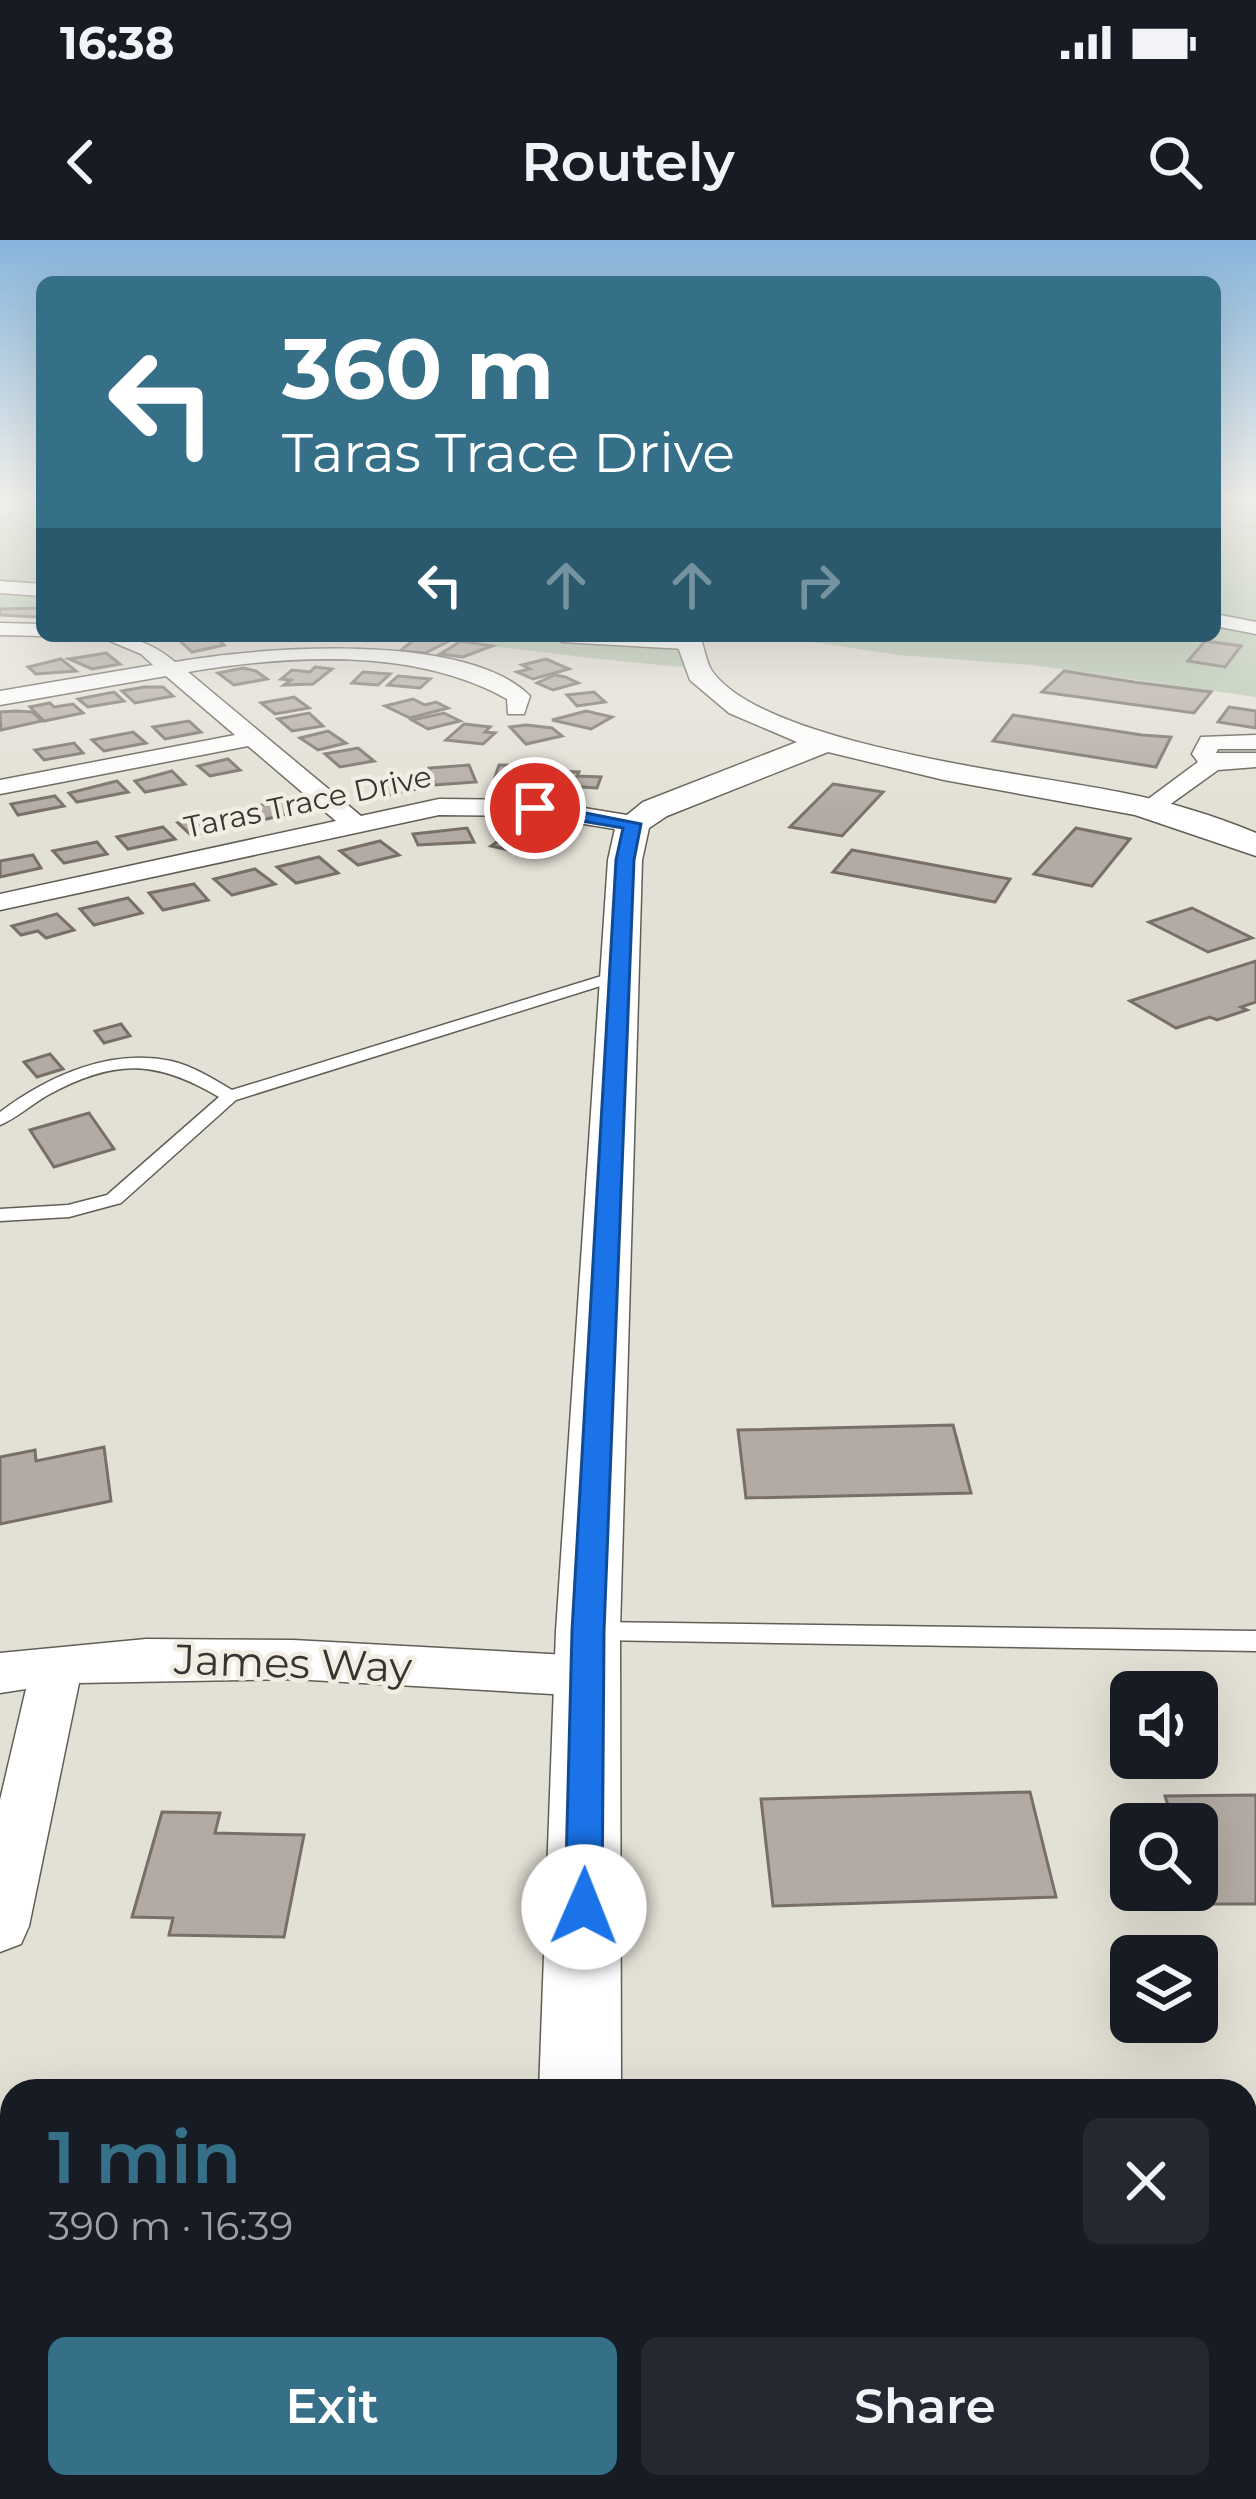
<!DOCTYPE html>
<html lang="en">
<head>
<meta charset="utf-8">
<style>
	body { margin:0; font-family:Montserrat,sans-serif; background:#242831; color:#f1f3f6; height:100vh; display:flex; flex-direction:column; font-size:45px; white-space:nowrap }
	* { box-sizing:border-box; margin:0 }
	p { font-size:39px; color:#9ea1a6 }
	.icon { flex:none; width:66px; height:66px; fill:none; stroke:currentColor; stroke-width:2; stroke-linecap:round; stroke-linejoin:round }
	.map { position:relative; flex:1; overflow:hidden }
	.details { position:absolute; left:0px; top:1839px; width:1257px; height:420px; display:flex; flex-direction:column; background:#171b24; border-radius:36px 36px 0 0; box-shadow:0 12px 48px #0002 }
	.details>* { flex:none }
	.guide { position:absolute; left:36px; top:36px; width:1185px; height:366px; border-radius:18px; box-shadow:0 12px 48px #0002; background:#356f88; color:#fff; overflow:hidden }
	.tools { position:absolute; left:1110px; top:1431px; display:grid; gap:24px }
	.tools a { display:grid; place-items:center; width:108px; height:108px; border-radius:18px; background:#171b24; box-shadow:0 12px 48px #0002; font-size:60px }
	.pin { position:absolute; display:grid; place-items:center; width:102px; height:102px; color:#fff; margin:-51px; border:6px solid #fff; border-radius:50%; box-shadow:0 3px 12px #0007 }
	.me { position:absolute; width:132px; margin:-66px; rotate:1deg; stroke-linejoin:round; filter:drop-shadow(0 0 9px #0008) }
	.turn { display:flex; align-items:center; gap:42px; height:252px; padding:0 48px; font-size:54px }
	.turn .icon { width:156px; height:156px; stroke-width:2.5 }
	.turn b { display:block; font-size:84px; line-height:102px }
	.lanes { display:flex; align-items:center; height:114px; padding:0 48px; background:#0003; justify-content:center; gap:60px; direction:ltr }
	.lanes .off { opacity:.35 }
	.round { display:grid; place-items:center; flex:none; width:126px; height:126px; border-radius:18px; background:#242831 }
	.head { display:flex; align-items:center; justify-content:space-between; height:204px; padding:0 48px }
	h1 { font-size:72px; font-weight:600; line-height:90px; color:#356f88 }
	.cta { display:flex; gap:24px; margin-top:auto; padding:24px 48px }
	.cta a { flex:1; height:138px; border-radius:18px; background:#356f88; color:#fff; font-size:48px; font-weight:600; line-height:138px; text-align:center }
	.cta a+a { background:#242831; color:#f1f3f6 }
	.status { display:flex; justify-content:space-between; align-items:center; height:84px; padding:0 60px; background:#171b24; direction:ltr }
	.status svg { height:33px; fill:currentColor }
	header { display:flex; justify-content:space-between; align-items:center; height:156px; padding:0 48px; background:#171b24; font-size:54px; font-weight:600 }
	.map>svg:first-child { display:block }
	.green { fill:#b3c5ac }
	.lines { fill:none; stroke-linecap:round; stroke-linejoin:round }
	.stream { stroke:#96b6cb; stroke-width:4.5 }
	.building { fill:#b3aaa3; stroke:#776f68; stroke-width:3 }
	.service-casing { stroke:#615e55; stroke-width:3 }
	.minor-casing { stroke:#615e55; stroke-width:3 }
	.tertiary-casing { stroke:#615e55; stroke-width:3 }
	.path { stroke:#928f87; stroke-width:3; stroke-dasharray:4.5 4.5; stroke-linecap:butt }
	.service { fill:#fff; fill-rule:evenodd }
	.minor { fill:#fff; fill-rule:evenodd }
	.tertiary { fill:#fff; fill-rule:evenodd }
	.route { fill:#1a73e8; stroke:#114b97; stroke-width:3 }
	.labels { text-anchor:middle; stroke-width:9; stroke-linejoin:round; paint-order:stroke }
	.far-street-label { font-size:30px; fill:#373531; stroke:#f1ede2 }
	.near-street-label { font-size:42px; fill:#373531; stroke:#f1ede2 }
</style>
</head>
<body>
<div class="status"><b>16:38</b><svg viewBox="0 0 49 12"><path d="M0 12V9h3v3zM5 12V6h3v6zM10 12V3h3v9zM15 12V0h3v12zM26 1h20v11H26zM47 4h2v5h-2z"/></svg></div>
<header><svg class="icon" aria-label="back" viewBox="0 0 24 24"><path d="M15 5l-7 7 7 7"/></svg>Routely<svg class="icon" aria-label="search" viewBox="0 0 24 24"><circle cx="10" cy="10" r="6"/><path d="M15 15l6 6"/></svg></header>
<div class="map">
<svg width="1256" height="2259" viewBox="0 0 1256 2259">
	<rect width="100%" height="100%" fill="#e3e0d5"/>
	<g class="green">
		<path d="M 1215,258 L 1256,258 L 1256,457 L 1032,425 L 899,415 L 771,396 L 1215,396 Z"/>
		<path d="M 42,271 L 42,371 L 0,374 L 0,276 Z"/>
		<path d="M 391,396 L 688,396 L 693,428 C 592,420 492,404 391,396 Z"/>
	</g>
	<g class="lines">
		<g class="stream">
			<path d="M 1215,268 L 1256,272"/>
			<path d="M 0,276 L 42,271"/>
		</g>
	</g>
	<g class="building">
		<path d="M 42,368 L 36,377 L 0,375 L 0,369 Z"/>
		<path d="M 215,396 L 224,405 L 192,412 L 180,401 Z"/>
		<path d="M 416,398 L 449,401 L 425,413 L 400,411 Z"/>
		<path d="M 461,401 L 492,406 L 463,417 L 440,414 Z"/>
		<path d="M 1205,401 L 1241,406 L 1225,427 L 1188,421 Z"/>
		<path d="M 106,413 L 120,424 L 92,429 L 69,419 Z"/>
		<path d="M 61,419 L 76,431 L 36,434 L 28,427 Z"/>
		<path d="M 546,419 L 569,429 L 533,439 L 517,432 L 530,429 L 522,425 Z"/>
		<path d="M 315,427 L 332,429 L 313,444 L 284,445 L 291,440 L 281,439 L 292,430 L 310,432 Z"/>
		<path d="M 243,428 L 256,431 L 267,439 L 234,445 L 218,433 Z"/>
		<path d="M 1064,431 L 1134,442 L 1211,452 L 1194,473 L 1042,452 Z"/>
		<path d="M 363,432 L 390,434 L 378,445 L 352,443 Z"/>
		<path d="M 555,435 L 565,437 L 578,443 L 553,450 L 537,443 Z"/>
		<path d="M 398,436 L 430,439 L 420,448 L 388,445 Z"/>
		<path d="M 144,447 L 163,447 L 173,456 L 135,463 L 122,451 Z"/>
		<path d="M 114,452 L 124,461 L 88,467 L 78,459 Z"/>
		<path d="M 594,452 L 605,462 L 577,466 L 567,455 Z"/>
		<path d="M 294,457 L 309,468 L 275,474 L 261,463 Z"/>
		<path d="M 413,459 L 425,465 L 436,462 L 448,468 L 410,478 L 385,466 Z"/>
		<path d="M 50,463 L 54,467 L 73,464 L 83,473 L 44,481 L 30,467 Z"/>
		<path d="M 1229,467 L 1256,471 L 1256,488 L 1218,482 Z"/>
		<path d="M 16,471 L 32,472 L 42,481 L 1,490 L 0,472 Z"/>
		<path d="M 586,471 L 612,477 L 591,489 L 552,480 Z"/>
		<path d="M 309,473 L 323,486 L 292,491 L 278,479 Z"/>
		<path d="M 444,473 L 460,481 L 428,489 L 412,480 Z"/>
		<path d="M 1013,475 L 1142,495 L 1171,497 L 1156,527 L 993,501 Z"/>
		<path d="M 189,481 L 201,492 L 165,499 L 153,487 Z"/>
		<path d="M 464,484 L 490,487 L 485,492 L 495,493 L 483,504 L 446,500 Z"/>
		<path d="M 526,485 L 552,488 L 562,496 L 526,504 L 510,487 Z"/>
		<path d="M 328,491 L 346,503 L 318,510 L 300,498 Z"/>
		<path d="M 133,492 L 146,503 L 104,511 L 92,500 Z"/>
		<path d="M 74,503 L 83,513 L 44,520 L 35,510 Z"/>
		<path d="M 358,508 L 374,521 L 340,527 L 325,514 Z"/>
		<path d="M 228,519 L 240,530 L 210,536 L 198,526 Z"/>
		<path d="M 469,525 L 476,542 L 435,545 L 429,528 Z"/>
		<path d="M 499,525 L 540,526 L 534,544 L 503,543 L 505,537 L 495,537 Z"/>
		<path d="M 172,531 L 185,544 L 145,552 L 135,541 Z"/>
		<path d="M 554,531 L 579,532 L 577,536 L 601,537 L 597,548 L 547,545 Z"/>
		<path d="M 399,535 L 417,549 L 384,556 L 370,545 Z"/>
		<path d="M 117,541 L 128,552 L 77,562 L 69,553 Z"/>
		<path d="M 833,544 L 883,552 L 842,596 L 790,587 Z"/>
		<path d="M 55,556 L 64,566 L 18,575 L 11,564 Z"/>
		<path d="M 279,559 L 296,572 L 250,583 L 239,573 Z"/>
		<path d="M 222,574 L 234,585 L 192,596 L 178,583 Z"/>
		<path d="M 163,587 L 175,599 L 128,609 L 117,597 Z"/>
		<path d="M 467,588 L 474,602 L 418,605 L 413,594 Z"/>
		<path d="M 1076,588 L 1130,599 L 1092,646 L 1034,634 Z"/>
		<path d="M 507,595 L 553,605 L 536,616 L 491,606 Z"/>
		<path d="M 380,601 L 399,615 L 358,625 L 340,611 Z"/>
		<path d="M 97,602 L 107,614 L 64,623 L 53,611 Z"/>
		<path d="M 852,610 L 1010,639 L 995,662 L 833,632 Z"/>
		<path d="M 33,615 L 41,628 L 0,637 L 0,621 Z"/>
		<path d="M 319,617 L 338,633 L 296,643 L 277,627 Z"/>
		<path d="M 255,629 L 275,644 L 232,655 L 214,639 Z"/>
		<path d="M 194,644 L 208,660 L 163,670 L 149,653 Z"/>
		<path d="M 128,658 L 142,673 L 94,685 L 80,669 Z"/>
		<path d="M 1192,668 L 1252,698 L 1208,712 L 1149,682 Z"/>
		<path d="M 57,674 L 74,690 L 46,698 L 38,691 L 21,695 L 12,686 Z"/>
		<path d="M 1256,721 L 1256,762 L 1241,767 L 1247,770 L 1217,780 L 1210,777 L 1176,788 L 1130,761 Z"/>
		<path d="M 121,784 L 130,796 L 104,803 L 95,791 Z"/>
		<path d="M 50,814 L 63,829 L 37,837 L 24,822 Z"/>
		<path d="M 89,873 L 114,909 L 54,927 L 30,890 Z"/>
		<path d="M 953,1185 L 971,1253 L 746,1258 L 738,1190 Z"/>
		<path d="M 104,1207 L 111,1261 L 0,1284 L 0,1217 L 35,1210 L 36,1221 Z"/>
		<path d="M 1030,1552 L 1056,1657 L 773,1666 L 761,1559 Z"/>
		<path d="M 1256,1555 L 1256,1664 L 1197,1664 L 1193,1650 L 1197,1650 L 1197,1584 L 1174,1584 L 1165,1556 Z"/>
		<path d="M 162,1572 L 220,1573 L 215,1593 L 304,1595 L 284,1697 L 169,1695 L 173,1678 L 132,1677 Z"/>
	</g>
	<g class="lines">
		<defs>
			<g id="service">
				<path d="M 621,730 L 629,735 L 626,738 L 236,860 L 121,963 L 69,977 L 0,981 L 0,969 L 68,965 L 107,955 L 219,857 C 155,819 114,819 48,855 C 32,864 17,878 0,885 L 0,872 C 48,836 110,808 171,821 C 193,826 213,839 232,850 Z"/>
				<path d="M 595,1382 L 1256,1391 L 1256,1411 L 595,1400 L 586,1398 L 583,1391 L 586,1384 Z"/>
				<path d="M 1245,2016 L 1256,2020 L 1256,2056 L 1245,2052 Z"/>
				<path d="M 1129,2247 L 1167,2247 L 1170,2259 L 1132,2259 Z"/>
			</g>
			<g id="minor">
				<path d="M 0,341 L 42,344 L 42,356 L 0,353 Z"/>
				<path d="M 1215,374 L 1256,382 L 1256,394 L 1215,386 Z"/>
				<path d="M 0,383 L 42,384 L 42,396 L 0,395 Z"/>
				<path d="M 98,396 C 130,396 150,401 175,422 C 259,407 465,391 530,456 L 524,474 L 508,474 L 507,459 C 414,407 289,415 188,432 L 361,576 L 439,559 L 535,560 L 633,576 L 646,584 L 633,592 L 535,576 L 439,575 L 0,670 L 0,654 L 336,581 L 248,506 L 0,554 L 0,540 L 235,495 L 166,436 L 0,465 L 0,451 L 153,425 L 141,414 Z"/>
				<path d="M 552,396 L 671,396 L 695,403 L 685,409 L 562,402 Z"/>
				<path d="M 1256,495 L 1256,509 L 1218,509 L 1216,513 L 1256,513 L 1256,527 L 1218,530 L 1158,573 L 1140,573 L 1136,568 L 1198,522 L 1192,514 L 1201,497 Z"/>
				<path d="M 146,1399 L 293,1400 L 587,1416 L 605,1422 L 612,1436 L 605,1450 L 587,1456 L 293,1439 L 79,1443 L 29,1686 L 21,1704 L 0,1712 L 0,1560 L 26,1449 L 0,1453 L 0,1413 Z"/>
			</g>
			<g id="tertiary">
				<path d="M 674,396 L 700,396 C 704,406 706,422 712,431 C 765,506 1033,534 1124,553 C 1169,562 1213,575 1256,593 L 1256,616 L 1135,575 L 944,540 L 828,512 L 667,576 L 649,588 L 642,620 L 620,1391 L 621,1851 L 539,1851 L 556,1391 L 608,620 L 616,584 L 643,562 L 797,502 L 729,473 L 690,440 Z"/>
				<rect x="525" y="2247" width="96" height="12"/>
			</g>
		</defs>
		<use href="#service" class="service-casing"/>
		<use href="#minor" class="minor-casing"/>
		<use href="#tertiary" class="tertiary-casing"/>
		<g class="path">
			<path d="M 1215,283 L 1256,286"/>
			<path d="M 0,291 L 42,286"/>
		</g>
		<use href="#service" class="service"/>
		<use href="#minor" class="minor"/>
		<use href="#tertiary" class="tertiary"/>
	</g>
	<linearGradient id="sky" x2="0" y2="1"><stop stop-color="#87b5dc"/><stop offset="0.45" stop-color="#f2f1ec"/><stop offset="1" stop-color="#f2f1ec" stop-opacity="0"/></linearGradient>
	<rect width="1256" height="574" fill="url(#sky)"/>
	<path class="route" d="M 535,563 L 641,584 L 634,620 L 604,1391 L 602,1667 L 597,1679 L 584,1683 L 570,1679 L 565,1667 L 572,1391 L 616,620 L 623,588 L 529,572 L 529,565 Z"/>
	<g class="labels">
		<g class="far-street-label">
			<text transform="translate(308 562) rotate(-12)" y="10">Taras Trace Drive</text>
		</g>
		<g class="near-street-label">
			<text transform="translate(293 1423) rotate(2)" y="15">James Way</text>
		</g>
	</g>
</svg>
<div class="tools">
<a><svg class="icon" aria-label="sound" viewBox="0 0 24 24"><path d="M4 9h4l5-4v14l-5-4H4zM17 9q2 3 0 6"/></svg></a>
<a><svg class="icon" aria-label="search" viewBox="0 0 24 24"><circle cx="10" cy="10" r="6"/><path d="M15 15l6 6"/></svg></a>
<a><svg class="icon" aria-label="layers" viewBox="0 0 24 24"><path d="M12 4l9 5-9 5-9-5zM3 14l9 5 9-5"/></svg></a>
</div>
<div class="pin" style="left:535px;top:568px;background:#d93025"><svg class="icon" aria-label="arrive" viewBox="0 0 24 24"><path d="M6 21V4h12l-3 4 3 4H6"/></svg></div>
<svg class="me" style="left:584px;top:1667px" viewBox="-20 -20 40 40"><circle r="19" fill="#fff"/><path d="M0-13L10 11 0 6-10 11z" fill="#1a73e8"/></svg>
<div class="guide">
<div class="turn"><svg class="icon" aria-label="left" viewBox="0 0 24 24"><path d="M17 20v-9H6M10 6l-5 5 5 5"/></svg><div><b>360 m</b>Taras Trace Drive</div></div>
<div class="lanes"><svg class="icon" aria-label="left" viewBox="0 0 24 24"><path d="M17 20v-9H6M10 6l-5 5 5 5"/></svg><svg class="icon off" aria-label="ahead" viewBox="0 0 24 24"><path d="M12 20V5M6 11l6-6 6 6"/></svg><svg class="icon off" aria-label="ahead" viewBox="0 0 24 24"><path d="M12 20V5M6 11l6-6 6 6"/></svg><svg class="icon off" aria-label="right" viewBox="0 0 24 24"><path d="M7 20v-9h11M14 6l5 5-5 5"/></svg></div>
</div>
<section class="details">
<div class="head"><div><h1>1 min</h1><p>390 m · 16:39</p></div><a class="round"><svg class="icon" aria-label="close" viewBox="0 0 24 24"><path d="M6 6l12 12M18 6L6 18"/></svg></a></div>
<div class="cta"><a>Exit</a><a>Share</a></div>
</section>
</div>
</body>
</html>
